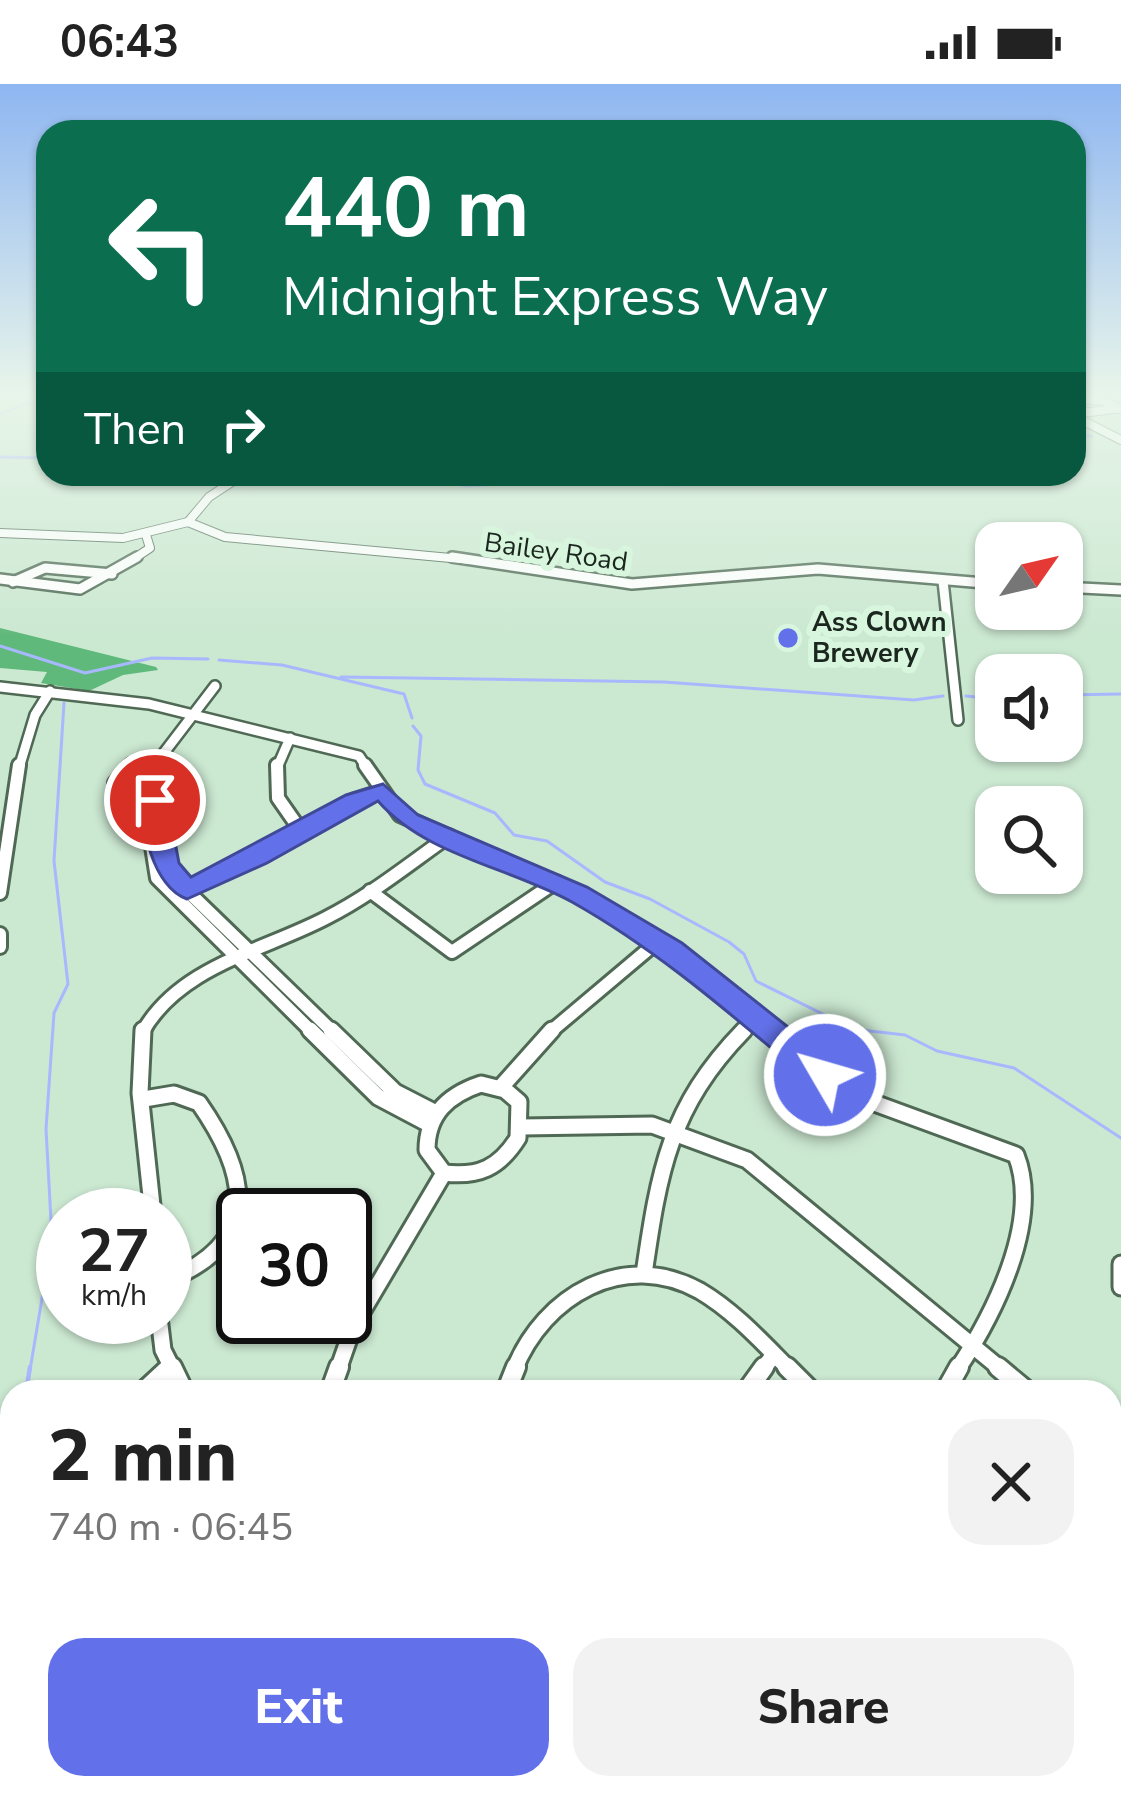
<!DOCTYPE html>
<html lang="en">
<head>
<meta charset="utf-8">
<style>
	body { margin:0; font-family:"Nunito Sans",sans-serif; background:#f2f2f2; color:#222; height:100vh; display:flex; flex-direction:column; font-size:45px; white-space:nowrap }
	* { box-sizing:border-box; margin:0 }
	p { font-size:39px; color:#767676 }
	.icon { flex:none; width:66px; height:66px; fill:none; stroke:currentColor; stroke-width:2; stroke-linecap:round; stroke-linejoin:round }
	.map { position:relative; flex:1; overflow:hidden }
	.drawer { position:absolute; left:0px; top:1296px; width:1122px; height:420px; display:flex; flex-direction:column; background:#fff; border-radius:36px 36px 0 0; box-shadow:0 3px 9px #0004 }
	.drawer>* { flex:none }
	.hud { position:absolute; left:36px; top:36px; width:1050px; height:366px; border-radius:36px; box-shadow:0 3px 9px #0004; background:#0b6e4f; color:#fff; overflow:hidden }
	.needle { width:78px; rotate:56deg }
	.tools { position:absolute; left:975px; top:438px; display:grid; gap:24px }
	.tools a { display:grid; place-items:center; width:108px; height:108px; border-radius:24px; background:#fff; box-shadow:0 3px 9px #0004; font-size:60px }
	.speed { position:absolute; left:36px; top:1104px; display:flex; gap:24px; font-size:60px; font-weight:700; text-align:center }
	.speed>* { display:grid; place-content:center; width:156px; height:156px; border-radius:50%; background:#fff; box-shadow:0 3px 9px #0004; line-height:1 }
	.speed small { font-size:30px; font-weight:400 }
	.speed .limit { border:6px solid #111; border-radius:18px; background:#fff; color:#111 }
	.pin { position:absolute; display:grid; place-items:center; width:102px; height:102px; color:#fff; margin:-51px; border:6px solid #fff; border-radius:50%; box-shadow:0 3px 12px #0007 }
	.me { position:absolute; width:132px; margin:-66px; rotate:308deg; stroke-linejoin:round; filter:drop-shadow(0 0 9px #0008) }
	.turn { display:flex; align-items:center; gap:42px; height:252px; padding:0 48px; font-size:54px }
	.turn .icon { width:156px; height:156px; stroke-width:2.5 }
	.turn b { display:block; font-size:84px; line-height:102px }
	.then { display:flex; align-items:center; height:114px; padding:0 48px; background:#0003; gap:24px; font-size:45px }
	.round { display:grid; place-items:center; flex:none; width:126px; height:126px; border-radius:36px; background:#f2f2f2 }
	.summary { display:flex; align-items:center; justify-content:space-between; height:204px; padding:0 48px }
	h1 { font-size:72px; font-weight:800; line-height:90px }
	.button { display:flex; gap:24px; margin-top:auto; padding:24px 48px }
	.button a { flex:1; height:138px; border-radius:36px; background:#6271e9; color:#fff; font-size:48px; font-weight:800; line-height:138px; text-align:center }
	.button a+a { background:#f2f2f2; color:#222 }
	.status { display:flex; justify-content:space-between; align-items:center; height:84px; padding:0 60px; background:#fff; direction:ltr }
	.status svg { height:33px; fill:currentColor }
	.map>svg:first-child { display:block }
	.forest { fill:#5fb97a }
	.lines { fill:none; stroke-linecap:round; stroke-linejoin:round }
	.stream-far1 { stroke:#a8b8fe; stroke-width:3 }
	.stream { stroke:#a8b8fe; stroke-width:4.5 }
	.minor-far4-casing { stroke:#4f6955; stroke-width:10 }
	.minor-far3-casing { stroke:#4f6955; stroke-width:14 }
	.minor-far2-casing { stroke:#4f6955; stroke-width:18 }
	.minor-far1-casing { stroke:#4f6955; stroke-width:21 }
	.minor-casing { stroke:#4f6955; stroke-width:24 }
	.minor-far4 { stroke:#fff; stroke-width:8 }
	.minor-far3 { stroke:#fff; stroke-width:9 }
	.minor-far2 { stroke:#fff; stroke-width:12 }
	.minor-far1 { stroke:#fff; stroke-width:15 }
	.minor { stroke:#fff; stroke-width:18 }
	.route { fill:#6271e9; stroke:#404997; stroke-width:3 }
	.poi-dot { fill:#6271e9; stroke:#d8f5de; stroke-width:4.5 }
	.labels { text-anchor:middle; stroke-width:12; stroke-linejoin:round; paint-order:stroke }
	.far-street-label { font-size:27px; fill:#1b261e; stroke:#d8f5de }
	.far-poi-label { font-size:27px; font-weight:bold; fill:#1b261e; stroke:#d8f5de; text-anchor:start }
</style>
</head>
<body>
<div class="status"><b>06:43</b><svg viewBox="0 0 49 12"><path d="M0 12V9h3v3zM5 12V6h3v6zM10 12V3h3v9zM15 12V0h3v12zM26 1h20v11H26zM47 4h2v5h-2z"/></svg></div>
<div class="map">
<svg width="1121" height="1716" viewBox="0 0 1121 1716">
	<rect width="100%" height="100%" fill="#cbe8d1"/>
	<path class="forest" d="M 0,544 L 156,583 L 158,586 L 123,591 L 89,607 L 41,599 L 47,588 L 0,584 Z"/>
	<g class="lines">
		<g class="stream-far1">
			<path d="M 0,330 L 46,312"/>
			<path d="M 1074,353 L 1092,352"/>
			<path d="M 0,373 L 48,374"/>
			<path d="M 403,390 L 467,402 L 549,397 L 675,401 L 853,390"/>
			<path d="M 0,562 L 85,589 L 152,574 L 208,575"/>
			<path d="M 219,576 L 282,581 L 404,610 L 412,634"/>
			<path d="M 341,593 L 664,598 L 914,616 L 943,612"/>
			<path d="M 1062,611 L 1121,610"/>
			<path d="M 966,612 L 996,615"/>
			<path d="M 413,642 L 421,652 L 418,686 L 425,700 L 495,729 L 514,751 L 547,757 L 605,798 L 650,815 L 729,858 L 744,870 L 756,897 L 853,945 L 905,951 L 937,967 L 1014,984 L 1121,1054"/>
			<path d="M 30,1286 L 52,1155 L 46,1045 L 54,929 L 68,900 L 54,777 L 64,619"/>
		</g>
		<path class="stream" d="M 26,1308 L 30,1283"/>
		<defs>
			<g id="minor-far4">
				<path d="M 1074,314 L 1105,317 L 1119,325"/>
				<path d="M 1074,330 L 1114,325"/>
				<path d="M 1074,332 L 1121,356"/>
				<path d="M 188,438 L 225,453 L 472,476"/>
				<path d="M 188,438 L 209,413 L 244,390"/>
				<path d="M 0,449 L 123,454 L 188,438"/>
				<path d="M 132,476 L 150,464 L 146,451"/>
			</g>
			<g id="minor-far3">
				<path d="M 452,473 L 632,500 L 818,485 L 996,500"/>
				<path d="M 0,495 L 80,505 L 137,473"/>
				<path d="M 943,497 L 958,636"/>
				<path d="M 13,498 L 45,484 L 112,490"/>
				<path d="M 1062,503 L 1121,506"/>
				<path d="M 0,603 L 149,620 L 359,672 L 367,684"/>
				<path d="M 160,674 L 215,602"/>
				<path d="M 19,684 L 35,631 L 50,607"/>
				<path d="M 128,684 L 160,674 L 170,684"/>
				<path d="M 277,684 L 290,654"/>
			</g>
			<g id="minor-far2">
				<path d="M 131,681 L 115,699 L 136,713 L 165,703 L 174,688 L 167,681"/>
				<path d="M 277,681 L 278,714 L 301,747"/>
				<path d="M 365,681 L 400,731 L 578,810 L 672,867 L 776,949"/>
				<path d="M 154,709 L 170,790 L 334,949"/>
				<path d="M 144,712 L 157,794 L 313,949"/>
				<path d="M 370,807 L 452,868 L 556,798"/>
				<path d="M 0,809 L 19,681"/>
				<path d="M 180,809 L 355,716 L 383,707"/>
				<path d="M 0,850 L 0,863"/>
				<path d="M 142,949 C 179,882 263,867 326,834 C 370,812 409,780 449,752"/>
				<path d="M 549,949 L 657,858"/>
				<path d="M 741,949 L 753,936"/>
			</g>
			<g id="minor-far1">
				<path d="M 143,946 L 140,1009 L 153,1131"/>
				<path d="M 310,946 L 378,1013 L 429,1040"/>
				<path d="M 331,946 L 395,1008 L 434,1028"/>
				<path d="M 772,946 L 858,1013 L 1016,1071 C 1042,1137 993,1232 957,1286"/>
				<path d="M 481,1000 L 505,1006 L 519,1018 L 518,1054 C 499,1084 479,1093 444,1089 L 427,1066 C 427,1030 448,1011 481,1000 Z"/>
				<path d="M 502,1002 L 552,946"/>
				<path d="M 144,1015 L 174,1010 L 199,1019 C 252,1095 260,1160 165,1197"/>
				<path d="M 522,1043 L 652,1041 L 747,1076 L 1002,1286"/>
				<path d="M 1121,1180 L 1121,1203"/>
				<path d="M 644,1190 C 659,1087 669,1023 744,946"/>
				<path d="M 159,1233 L 163,1266 L 173,1286"/>
				<path d="M 166,1286 L 170,1283"/>
				<path d="M 338,1286 L 353,1243 L 444,1089"/>
				<path d="M 514,1286 C 544,1211 624,1165 700,1207 C 734,1227 762,1258 790,1286"/>
				<path d="M 762,1286 L 773,1272"/>
			</g>
			<g id="minor">
				<path d="M 172,1283 L 184,1308"/>
				<path d="M 787,1283 L 812,1308"/>
				<path d="M 998,1283 L 1028,1308"/>
				<path d="M 143,1308 L 170,1283"/>
				<path d="M 330,1308 L 339,1283"/>
				<path d="M 506,1308 L 516,1283"/>
				<path d="M 746,1308 L 764,1283"/>
				<path d="M 945,1308 L 959,1283"/>
				<path d="M 1110,1379 L 1121,1386"/>
				<path d="M 362,1704 L 383,1716"/>
				<path d="M 761,1704 L 780,1716"/>
				<path d="M 46,1716 L 65,1704"/>
				<path d="M 244,1716 L 247,1704"/>
				<path d="M 547,1716 L 553,1704"/>
				<path d="M 813,1716 L 817,1704"/>
			</g>
		</defs>
		<use href="#minor-far4" class="minor-far4-casing"/>
		<use href="#minor-far3" class="minor-far3-casing"/>
		<use href="#minor-far2" class="minor-far2-casing"/>
		<use href="#minor-far1" class="minor-far1-casing"/>
		<use href="#minor" class="minor-casing"/>
		<use href="#minor-far4" class="minor-far4"/>
		<use href="#minor-far3" class="minor-far3"/>
		<use href="#minor-far2" class="minor-far2"/>
		<use href="#minor-far1" class="minor-far1"/>
		<use href="#minor" class="minor"/>
	</g>
	<linearGradient id="sky" x2="0" y2="1"><stop stop-color="#8eb6f1"/><stop offset="0.56" stop-color="#e8f5ea"/><stop offset="1" stop-color="#e8f5ea" stop-opacity="0"/></linearGradient>
	<rect width="1121" height="553" fill="url(#sky)"/>
	<path class="route" d="M 383,700 L 418,731 L 587,803 L 682,859 L 836,981 L 840,991 L 836,1000 L 814,1000 C 736,935 661,868 572,818 C 509,783 426,772 378,717 L 267,779 L 187,815 C 154,804 137,740 147,710 L 155,708 L 167,716 L 179,779 L 191,793 L 346,711 Z"/>
	<circle class="poi-dot" cx="788" cy="554" r="12"/>
	<g class="labels">
		<g class="far-street-label">
			<text transform="translate(556 468) rotate(8)" y="9">Bailey Road</text>
		</g>
		<g class="far-poi-label">
			<text x="812" y="547">Ass Clown<tspan x="812" dy="31">Brewery</tspan></text>
		</g>
	</g>
</svg>
<div class="tools">
<a><svg class="needle" viewBox="-14 -14 28 28"><path d="M0-13l5 13h-10z" fill="#e53935"/><path d="M0 13l5-13h-10z" fill="#767676"/></svg></a>
<a><svg class="icon" aria-label="sound" viewBox="0 0 24 24"><path d="M4 9h4l5-4v14l-5-4H4zM17 9q2 3 0 6"/></svg></a>
<a><svg class="icon" aria-label="search" viewBox="0 0 24 24"><circle cx="10" cy="10" r="6"/><path d="M15 15l6 6"/></svg></a>
</div>
<div class="speed"><div>27<small>km/h</small></div><div class="limit">30</div></div>
<div class="pin" style="left:155px;top:716px;background:#d93025"><svg class="icon" aria-label="arrive" viewBox="0 0 24 24"><path d="M6 21V4h12l-3 4 3 4H6"/></svg></div>
<svg class="me" style="left:825px;top:991px" viewBox="-20 -20 40 40"><circle r="17" fill="#6271e9" stroke="#fff" stroke-width="3"/><path d="M0-11L8 9 0 5-8 9z" fill="#fff"/></svg>
<div class="hud">
<div class="turn"><svg class="icon" aria-label="left" viewBox="0 0 24 24"><path d="M17 20v-9H6M10 6l-5 5 5 5"/></svg><div><b>440 m</b>Midnight Express Way</div></div>
<div class="then">Then<svg class="icon" aria-label="right" viewBox="0 0 24 24"><path d="M7 20v-9h11M14 6l5 5-5 5"/></svg></div>
</div>
<section class="drawer">
<div class="summary"><div><h1>2 min</h1><p>740 m · 06:45</p></div><a class="round"><svg class="icon" aria-label="close" viewBox="0 0 24 24"><path d="M6 6l12 12M18 6L6 18"/></svg></a></div>
<div class="button"><a>Exit</a><a>Share</a></div>
</section>
</div>
</body>
</html>
